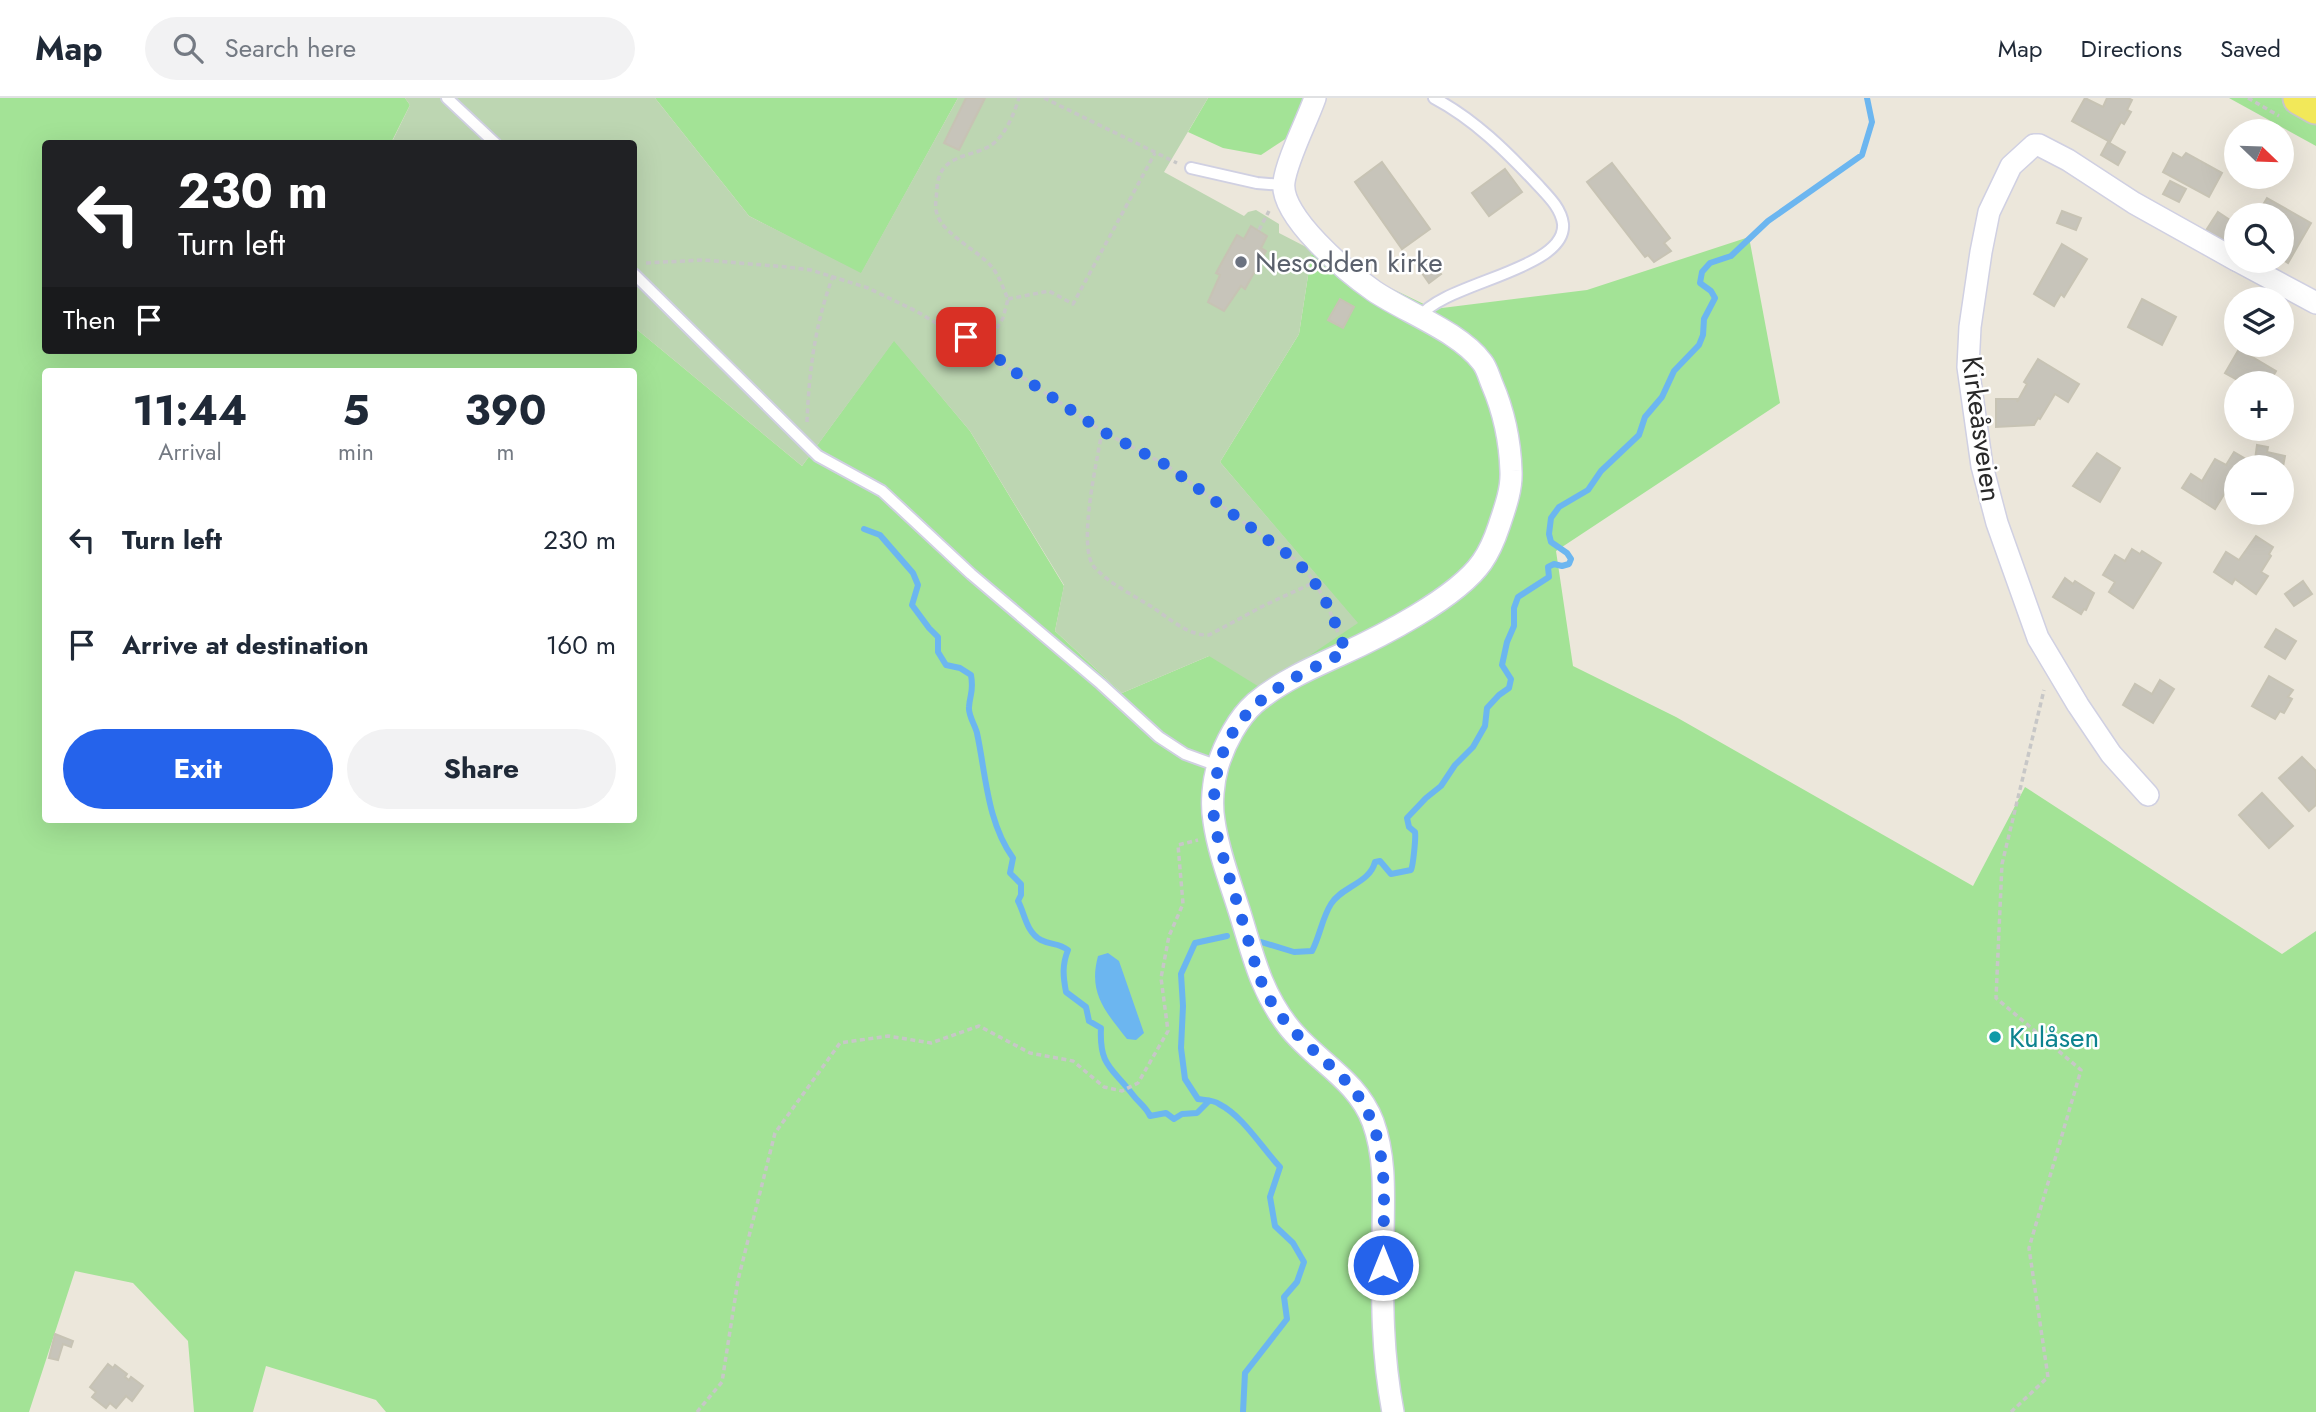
<!DOCTYPE html>
<html lang="en">
<head>
<meta charset="utf-8">
<style>
	body { margin:0; font-family:Jost,sans-serif; background:#f2f2f3; color:#1f2937; height:100vh; display:flex; flex-direction:column; font-size:26px; white-space:nowrap }
	* { box-sizing:border-box; margin:0 }
	p { font-size:23px; color:#747a83 }
	.icon { flex:none; width:38px; height:38px; fill:none; stroke:currentColor; stroke-width:2; stroke-linecap:round; stroke-linejoin:round }
	.map { position:relative; flex:1; overflow:hidden }
	.details { position:absolute; left:42px; top:270px; width:595px; height:455px; display:flex; flex-direction:column; background:#fff; border-radius:7px; box-shadow:0 7px 28px #0002 }
	.details>* { flex:none }
	.guide { position:absolute; left:42px; top:42px; width:595px; height:214px; border-radius:7px; box-shadow:0 7px 28px #0002; background:#202124; color:#fff; overflow:hidden }
	.needle { width:46px; rotate:113deg }
	.controls { position:absolute; left:2224px; top:21px; display:grid; gap:14px }
	.controls a { display:grid; place-items:center; width:70px; height:70px; border-radius:50%; background:#fff; box-shadow:0 7px 28px #0002; font-size:35px }
	.pin { position:absolute; display:grid; place-items:center; width:60px; height:60px; color:#fff; margin:-30px; border-radius:14px; box-shadow:0 4px 10px #0006 }
	.me { position:absolute; width:77px; margin:-38px; rotate:0deg; stroke-linejoin:round; filter:drop-shadow(0 0 5px #0008) }
	.turn { display:flex; align-items:center; gap:24px; height:147px; padding:0 21px; font-size:32px }
	.turn .icon { width:91px; height:91px; stroke-width:2.5 }
	.turn b { display:block; font-size:49px; line-height:60px }
	.then { display:flex; align-items:center; height:66px; padding:0 21px; background:#0003; gap:14px; font-size:26px }
	.eta { display:flex; justify-content:space-evenly; align-items:center; height:119px; text-align:center }
	.eta b { font-size:42px; font-weight:700; line-height:49px }
	.action { display:flex; gap:14px; margin-top:auto; padding:14px 21px }
	.action a { flex:1; height:80px; border-radius:42px; background:#2563eb; color:#fff; font-size:28px; font-weight:700; line-height:80px; text-align:center }
	.action a+a { background:#f2f2f3; color:#1f2937 }
	ul { padding:0; list-style:none }
	li { display:flex; align-items:center; gap:21px; height:105px; padding:0 21px }
	li div { flex:1 }
	li b { display:block; font-size:26px }
	li em { font-style:normal }
	header { display:flex; align-items:center; gap:42px; box-sizing:border-box; height:98px; padding:0 35px; background:#fff; border-bottom:2px solid #e0e1e3 }
	header strong { font-size:33px }
	nav { display:flex; gap:38px; margin-inline-start:auto; font-size:24px }
	.search { width:490px; height:63px; background:#f2f2f3; display:flex; align-items:center; gap:18px; box-sizing:border-box; padding:0 24px; border-radius:38px; color:#747a83; font-size:26px }
	.map>svg:first-child { display:block }
	.green { fill:#a3e396; fill-rule:evenodd }
	.cemetery { fill:#bdd6b2 }
	.water { fill:#6cb6f0 }
	.lines { fill:none; stroke-linecap:round; stroke-linejoin:round }
	.stream { stroke:#6cb6f0; stroke-width:6 }
	.building { fill:#c7c4ba; stroke:#c7c3b4; stroke-width:2 }
	.lane-casing { stroke:#d0d0e2; stroke-width:14 }
	.street-casing { stroke:#d0d0e2; stroke-width:24 }
	.primary-casing { stroke:#c7c7c7; stroke-width:37 }
	.path { stroke:#c7c7c7; stroke-width:3.5; stroke-dasharray:5 3.5; stroke-linecap:butt }
	.lane { stroke:#fff; stroke-width:10 }
	.street { stroke:#fff; stroke-width:21 }
	.primary { stroke:#f2e859; stroke-width:33 }
	.route { stroke:#2563eb; stroke-width:12; stroke-dasharray:0 21.6 }
	.worship-dot { fill:#6b7280; stroke:#fff; stroke-width:2.5 }
	.culture-dot { fill:#0f9aa8; stroke:#fff; stroke-width:2.5 }
	.labels { text-anchor:middle; stroke-width:5; stroke-linejoin:round; paint-order:stroke }
	.worship-label { font-size:28px; fill:#5b616d; stroke:#fff; text-anchor:start }
	.street-label { font-size:28px; fill:#292929; stroke:#fff }
	.culture-label { font-size:28px; fill:#0d838f; stroke:#fff; text-anchor:start }
</style>
</head>
<body>
<header>
<strong>Map</strong>
<div class="search"><svg class="icon" aria-label="search" viewBox="0 0 24 24"><circle cx="10" cy="10" r="6"/><path d="M15 15l6 6"/></svg>Search here</div>
<nav><a>Map</a><a>Directions</a><a>Saved</a></nav>
</header>
<div class="map">
<svg width="2316" height="1314" viewBox="0 0 2316 1314">
	<rect width="100%" height="100%" fill="#ece7db"/>
	<g class="green">
		<path d="M 0,0 L 405,0 L 410,7 L 391,45 L 46,46 L 46,252 L 634,252 L 634,229 L 802,368 L 894,242 L 970,333 L 1064,488 L 1055,533 L 1122,595 L 1209,558 L 1357,525 L 1220,364 L 1299,236 L 1312,152 L 1434,211 L 1587,192 L 1749,139 L 1780,305 L 1556,453 L 1573,568 L 1676,619 L 1973,788 L 2025,689 L 2282,856 L 2316,833 L 2316,1314 L 386,1314 L 376,1302 L 266,1268 L 253,1314 L 194,1314 L 188,1243 L 133,1185 L 75,1173 L 29,1314 L 0,1314 ZM 46,273 L 634,273 L 634,721 L 46,721 Z"/>
		<path d="M 655,0 L 958,0 L 861,176 L 749,118 Z"/>
		<path d="M 1208,0 L 1310,0 L 1293,36 L 1261,57 L 1223,50 L 1188,34 Z"/>
		<path d="M 2229,0 L 2316,0 L 2316,48 Z"/>
	</g>
	<path class="cemetery" d="M 405,0 L 655,0 L 749,118 L 861,175 L 958,0 L 1208,0 L 1164,74 L 1244,118 L 1248,114 L 1256,112 L 1279,126 L 1279,135 L 1312,152 L 1299,236 L 1220,364 L 1358,525 L 1261,590 L 1209,558 L 1122,595 L 1055,533 L 1064,487 L 970,333 L 894,243 L 802,368 L 634,229 L 634,46 L 391,46 L 410,7 Z"/>
	<path class="water" d="M 1108,855 L 1119,863 L 1144,935 L 1136,942 L 1127,941 C 1105,913 1088,895 1098,858 Z"/>
	<g class="lines">
		<g class="stream">
			<path d="M 864,431 L 880,437 L 913,475 L 918,487 L 912,507 L 929,530 L 938,539 L 938,554 L 946,567 L 960,570 L 971,577 C 974,594 970,595 969,609 C 968,617 975,627 977,635 C 986,677 987,724 1013,760 L 1010,775 L 1021,786 L 1021,797 L 1018,803 C 1025,816 1026,834 1041,842 C 1051,847 1059,845 1068,852 C 1062,867 1063,878 1066,894 L 1086,909 L 1089,923 L 1101,930 C 1099,969 1113,970 1133,997 C 1139,1005 1146,1009 1150,1018 L 1166,1015 L 1174,1021 L 1182,1016 L 1197,1015 L 1209,1003"/>
			<path d="M 1227,838 L 1195,845 L 1181,876 L 1183,908 L 1181,950 L 1185,981 L 1198,1001 C 1204,1002 1214,1002 1219,1006 C 1243,1018 1262,1050 1280,1069 L 1270,1099 L 1275,1128 L 1293,1145 L 1304,1164 L 1297,1184 L 1284,1199 L 1287,1221 L 1245,1275 L 1243,1314"/>
			<path d="M 1261,844 L 1294,854 L 1312,853 C 1320,838 1322,820 1331,806 C 1341,789 1370,785 1375,764 L 1380,763 L 1391,776 L 1411,772 C 1413,768 1416,740 1415,734 L 1409,729 L 1407,720 L 1426,700 L 1441,688 L 1455,667 L 1473,649 L 1485,628 L 1487,610 L 1499,597 L 1509,590 L 1511,581 L 1502,567 L 1507,544 L 1514,528 L 1514,510 L 1518,499 L 1549,479 L 1548,469 L 1554,466 L 1562,468 L 1569,466 L 1571,461 L 1567,455 L 1551,444 L 1549,436 L 1551,420 L 1559,409 L 1588,392 L 1601,373 L 1639,337 L 1645,319 L 1662,299 L 1674,273 L 1699,247 L 1703,237 L 1704,221 L 1715,200 L 1711,193 L 1700,185 L 1702,174 L 1710,165 L 1731,158 L 1768,123 L 1862,57 L 1872,24 L 1867,0"/>
		</g>
	</g>
	<g class="building">
		<path d="M 966,0 L 985,0 L 959,52 L 944,45 Z"/>
		<path d="M 2085,0 L 2103,9 L 2107,0 L 2128,0 L 2132,2 L 2127,12 L 2131,14 L 2124,26 L 2121,24 L 2110,44 L 2072,23 Z"/>
		<path d="M 2108,44 L 2125,54 L 2118,67 L 2101,57 Z"/>
		<path d="M 2173,55 L 2182,60 L 2186,55 L 2222,75 L 2209,99 L 2163,74 Z"/>
		<path d="M 1382,64 L 1430,131 L 1402,151 L 1355,84 Z"/>
		<path d="M 1612,65 L 1670,140 L 1664,145 L 1671,153 L 1654,164 L 1648,157 L 1645,159 L 1587,84 Z"/>
		<path d="M 1505,71 L 1522,94 L 1489,118 L 1472,95 Z"/>
		<path d="M 2170,83 L 2186,91 L 2179,104 L 2163,96 Z"/>
		<path d="M 2267,100 L 2311,125 L 2288,165 L 2282,161 L 2282,117 L 2257,117 Z"/>
		<path d="M 2062,113 L 2081,120 L 2076,132 L 2057,125 Z"/>
		<path d="M 2218,114 L 2236,126 L 2236,136 L 2228,149 L 2205,134 Z"/>
		<path d="M 1251,128 L 1267,138 L 1261,150 L 1266,153 L 1245,191 L 1241,188 L 1224,213 L 1208,204 L 1220,177 L 1216,175 L 1237,137 L 1244,141 Z"/>
		<path d="M 2062,146 L 2087,161 L 2064,199 L 2061,196 L 2054,208 L 2034,196 Z"/>
		<path d="M 1428,159 L 1441,176 L 1429,185 L 1417,168 Z"/>
		<path d="M 1340,201 L 1354,209 L 1343,230 L 1328,222 Z"/>
		<path d="M 2142,201 L 2176,219 L 2162,247 L 2128,229 Z"/>
		<path d="M 2239,251 L 2276,273 L 2269,285 L 2243,285 L 2225,275 Z"/>
		<path d="M 2038,261 L 2079,286 L 2068,304 L 2055,296 L 2040,321 L 2038,320 L 2034,327 L 1996,329 L 1996,301 L 2018,301 L 2017,304 L 2027,286 L 2024,284 Z"/>
		<path d="M 2257,347 L 2268,349 L 2267,354 L 2285,358 L 2282,374 L 2282,369 L 2254,369 Z"/>
		<path d="M 2234,354 L 2249,363 L 2246,369 L 2236,369 L 2236,377 L 2215,411 L 2182,390 L 2191,376 L 2202,383 L 2215,361 L 2226,367 Z"/>
		<path d="M 2097,355 L 2120,370 L 2100,404 L 2073,388 Z"/>
		<path d="M 2256,438 L 2273,449 L 2269,456 L 2271,458 L 2261,474 L 2268,478 L 2256,496 L 2235,481 L 2232,486 L 2214,474 L 2226,454 L 2239,462 Z"/>
		<path d="M 2132,451 L 2140,456 L 2142,453 L 2161,465 L 2133,510 L 2109,494 L 2115,484 L 2103,477 L 2115,457 L 2125,463 Z"/>
		<path d="M 2065,480 L 2073,486 L 2075,483 L 2094,495 L 2086,512 L 2084,511 L 2081,516 L 2053,499 Z"/>
		<path d="M 2303,483 L 2312,496 L 2294,508 L 2285,496 Z"/>
		<path d="M 2276,531 L 2296,543 L 2285,561 L 2265,549 Z"/>
		<path d="M 2269,578 L 2293,592 L 2288,599 L 2292,601 L 2284,615 L 2280,613 L 2275,621 L 2252,608 Z"/>
		<path d="M 2160,582 L 2174,591 L 2153,625 L 2123,607 L 2135,586 L 2152,596 Z"/>
		<path d="M 2302,659 L 2316,673 L 2316,707 L 2309,713 L 2279,680 Z"/>
		<path d="M 2262,695 L 2293,728 L 2269,750 L 2239,717 Z"/>
		<path d="M 55,1236 L 73,1243 L 71,1249 L 63,1246 L 58,1262 L 49,1260 Z"/>
		<path d="M 108,1266 L 113,1270 L 115,1267 L 127,1276 L 125,1279 L 129,1282 L 131,1279 L 143,1288 L 132,1303 L 126,1298 L 116,1310 L 110,1305 L 106,1310 L 92,1299 L 96,1294 L 90,1289 Z"/>
	</g>
	<g class="lines">
		<defs>
			<g id="lane">
				<path d="M 447,0 L 496,46"/>
				<path d="M 1191,70 L 1257,85 L 1283,87"/>
				<path d="M 634,176 L 818,358 L 882,393 L 971,476 L 1101,586 L 1159,639 L 1185,656 L 1218,668"/>
				<path d="M 1420,219 C 1442,185 1567,172 1563,126 C 1561,110 1548,98 1537,86 C 1507,54 1474,21 1434,0"/>
			</g>
			<g id="street">
				<path d="M 1315,0 C 1307,23 1287,61 1284,84 C 1279,118 1348,175 1374,193 C 1405,214 1460,234 1482,264 C 1487,270 1489,279 1492,286 C 1504,314 1510,342 1511,373 C 1512,391 1505,410 1499,428 C 1495,440 1489,454 1482,464 C 1457,500 1380,539 1340,557 C 1311,570 1280,584 1255,605 C 1238,620 1225,645 1218,667 C 1213,684 1211,706 1214,723 C 1218,752 1229,781 1238,809 C 1252,852 1259,891 1288,928 C 1314,962 1357,981 1373,1024 C 1387,1063 1383,1103 1383,1144 C 1382,1202 1382,1257 1393,1314"/>
				<path d="M 2238,163 L 2316,205"/>
				<path d="M 2148,697 L 2111,656 L 2078,607 L 2038,540 L 1997,425 L 1982,368 L 1968,269 L 1970,229 L 1981,154 L 1989,114 L 2011,68 L 2034,47 L 2039,47 L 2068,62 L 2134,105 L 2236,162"/>
			</g>
			<path id="primary" d="M 2300,0 L 2316,9"/>
		</defs>
		<use href="#lane" class="lane-casing"/>
		<use href="#street" class="street-casing"/>
		<use href="#primary" class="primary-casing"/>
		<g class="path">
			<path d="M 1044,0 L 1177,65"/>
			<path d="M 2248,0 L 2279,18"/>
			<path d="M 1259,132 L 1269,113"/>
			<path d="M 646,165 L 703,162 L 787,169 L 811,172 L 868,190 L 916,213 L 956,237 L 988,245 L 1003,266 L 1102,333 L 1166,367 L 1294,461 C 1317,482 1328,506 1338,535"/>
			<path d="M 1008,201 L 1049,193 L 1073,206 L 1155,55"/>
			<path d="M 988,245 L 1003,220 L 1008,201 C 1003,190 999,177 991,168 C 977,152 942,135 937,116 C 934,108 937,98 937,89 C 940,57 967,60 988,49 C 1004,41 1014,16 1019,0"/>
			<path d="M 807,324 C 809,273 815,226 833,178"/>
			<path d="M 1102,333 C 1098,359 1076,451 1095,470 C 1110,486 1133,497 1152,509 C 1169,520 1188,538 1209,537 L 1265,507 L 1315,484"/>
			<path d="M 697,1314 L 722,1284 L 738,1182 L 775,1035 L 840,945 L 888,938 L 931,945 L 979,928 L 1030,955 L 1073,963 L 1104,989 L 1122,993 L 1138,985 L 1168,933 L 1161,880 L 1169,838 L 1183,806 L 1178,747 L 1198,742"/>
			<path d="M 2011,1314 L 2048,1279 L 2029,1150 L 2081,972 L 1996,900 L 2002,766 L 2044,592"/>
		</g>
		<use href="#lane" class="lane"/>
		<use href="#street" class="street"/>
		<use href="#primary" class="primary"/>
	</g>
	<g class="lines">
		<path class="route" d="M 966,239 L 988,246 L 1003,266 L 1102,333 L 1166,367 L 1294,461 C 1324,489 1332,517 1346,554 C 1264,592 1209,623 1214,724 C 1222,760 1235,795 1245,832 C 1253,856 1257,879 1270,902 C 1289,934 1317,954 1343,980 C 1394,1030 1383,1101 1383,1167"/>
	</g>
	<circle class="worship-dot" cx="1241" cy="164" r="7"/>
	<circle class="culture-dot" cx="1995" cy="939" r="7"/>
	<g class="labels">
		<g class="worship-label">
			<text x="1255" y="174">Nesodden kirke</text>
		</g>
		<g class="street-label">
			<text transform="translate(1982 331) rotate(82)" y="10">Kirkeåsveien</text>
		</g>
		<g class="culture-label">
			<text x="2009" y="949">Kulåsen</text>
		</g>
	</g>
</svg>
<div class="controls">
<a><svg class="needle" viewBox="-14 -14 28 28"><path d="M0-13l5 13h-10z" fill="#e53935"/><path d="M0 13l5-13h-10z" fill="#747a83"/></svg></a>
<a><svg class="icon" aria-label="search" viewBox="0 0 24 24"><circle cx="10" cy="10" r="6"/><path d="M15 15l6 6"/></svg></a>
<a><svg class="icon" aria-label="layers" viewBox="0 0 24 24"><path d="M12 4l9 5-9 5-9-5zM3 14l9 5 9-5"/></svg></a>
<a>+</a>
<a>−</a>
</div>
<div class="pin" style="left:966px;top:239px;background:#d93025"><svg class="icon" aria-label="arrive" viewBox="0 0 24 24"><path d="M6 21V4h12l-3 4 3 4H6"/></svg></div>
<svg class="me" style="left:1383px;top:1167px" viewBox="-20 -20 40 40"><circle r="17" fill="#2563eb" stroke="#fff" stroke-width="3"/><path d="M0-11L8 9 0 5-8 9z" fill="#fff"/></svg>
<div class="guide">
<div class="turn"><svg class="icon" aria-label="left" viewBox="0 0 24 24"><path d="M17 20v-9H6M10 6l-5 5 5 5"/></svg><div><b>230 m</b>Turn left</div></div>
<div class="then">Then<svg class="icon" aria-label="arrive" viewBox="0 0 24 24"><path d="M6 21V4h12l-3 4 3 4H6"/></svg></div>
</div>
<section class="details">
<div class="eta">
<div><b>11:44</b><p>Arrival</p></div>
<div><b>5</b><p>min</p></div>
<div><b>390</b><p>m</p></div>
</div>
<ul>
<li><svg class="icon" aria-label="left" viewBox="0 0 24 24"><path d="M17 20v-9H6M10 6l-5 5 5 5"/></svg><div><b>Turn left</b></div><em>230 m</em></li>
<li><svg class="icon" aria-label="arrive" viewBox="0 0 24 24"><path d="M6 21V4h12l-3 4 3 4H6"/></svg><div><b>Arrive at destination</b></div><em>160 m</em></li>
</ul>
<div class="action"><a>Exit</a><a>Share</a></div>
</section>
</div>
</body>
</html>
